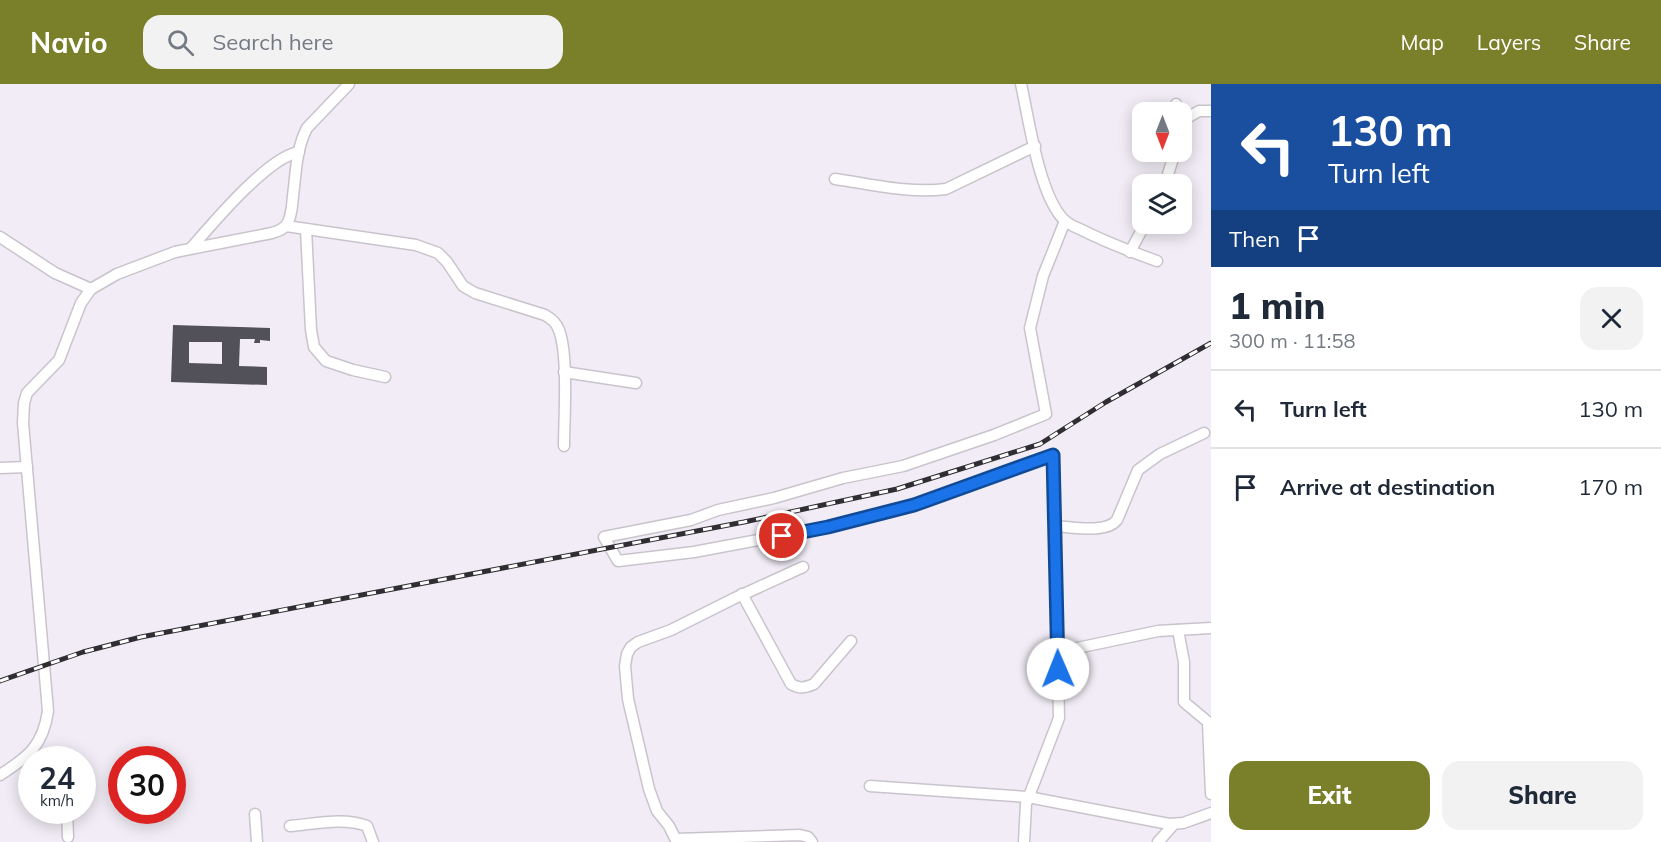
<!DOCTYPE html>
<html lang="en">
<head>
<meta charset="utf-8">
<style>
	body { margin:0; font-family:Mulish,sans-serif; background:#f2f2f3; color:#1f2937; height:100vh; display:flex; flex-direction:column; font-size:22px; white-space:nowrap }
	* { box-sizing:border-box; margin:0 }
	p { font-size:20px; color:#747a83 }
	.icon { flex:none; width:33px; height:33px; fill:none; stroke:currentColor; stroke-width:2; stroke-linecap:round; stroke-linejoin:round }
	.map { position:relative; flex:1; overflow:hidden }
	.sheet { display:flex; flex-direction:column; background:#fff; width:450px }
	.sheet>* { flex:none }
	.banner { background:#1a4fa0; color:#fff; overflow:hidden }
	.needle { width:39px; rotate:180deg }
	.buttons { position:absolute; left:1132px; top:18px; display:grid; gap:12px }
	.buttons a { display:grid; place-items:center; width:60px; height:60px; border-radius:12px; background:#fff; box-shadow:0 3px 15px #0003; font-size:30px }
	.speed { position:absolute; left:18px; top:662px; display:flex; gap:12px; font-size:30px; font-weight:700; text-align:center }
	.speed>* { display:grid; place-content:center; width:78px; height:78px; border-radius:50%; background:#fff; box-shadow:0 3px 15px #0003; line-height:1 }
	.speed small { font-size:15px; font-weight:400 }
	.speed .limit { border:9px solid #d22; background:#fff; color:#111 }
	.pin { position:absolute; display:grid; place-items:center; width:51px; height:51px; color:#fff; margin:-26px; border:3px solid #fff; border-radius:50%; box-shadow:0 2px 6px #0007 }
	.me { position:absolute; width:66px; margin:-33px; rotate:359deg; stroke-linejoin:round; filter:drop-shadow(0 0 4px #0008) }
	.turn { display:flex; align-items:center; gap:21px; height:126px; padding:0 18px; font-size:27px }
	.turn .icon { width:78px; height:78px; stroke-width:2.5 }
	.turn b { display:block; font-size:42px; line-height:51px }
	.then { display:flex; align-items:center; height:57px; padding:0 18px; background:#0003; gap:12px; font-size:22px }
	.round { display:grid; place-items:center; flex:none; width:63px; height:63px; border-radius:18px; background:#f2f2f3 }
	.overview { display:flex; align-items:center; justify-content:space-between; height:102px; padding:0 18px }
	h1 { font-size:36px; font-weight:800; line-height:45px }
	.primary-button { display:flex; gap:12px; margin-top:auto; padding:12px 18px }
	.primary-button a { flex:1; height:69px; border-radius:18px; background:#7a802a; color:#fff; font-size:24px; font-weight:800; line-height:69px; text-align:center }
	.primary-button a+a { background:#f2f2f3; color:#1f2937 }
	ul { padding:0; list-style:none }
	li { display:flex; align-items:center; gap:18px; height:78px; padding:0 18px; border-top:2px solid #e0e1e3 }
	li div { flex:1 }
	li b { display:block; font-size:22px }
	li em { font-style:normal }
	header { display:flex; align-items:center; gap:36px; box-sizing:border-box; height:84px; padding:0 30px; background:#7a802a; color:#fff }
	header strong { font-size:28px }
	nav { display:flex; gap:33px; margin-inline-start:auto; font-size:21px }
	.search { width:420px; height:54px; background:#f2f2f3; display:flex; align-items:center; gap:15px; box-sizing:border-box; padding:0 21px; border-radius:18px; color:#747a83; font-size:22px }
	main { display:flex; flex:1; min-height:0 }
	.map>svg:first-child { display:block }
	.building { fill:#525058; fill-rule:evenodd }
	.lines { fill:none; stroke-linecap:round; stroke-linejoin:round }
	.minor-casing { stroke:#c9c4cc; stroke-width:13 }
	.minor { stroke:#fff; stroke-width:10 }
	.rail-casing { stroke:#302e32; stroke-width:5 }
	.rail { stroke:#fff; stroke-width:3; stroke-dasharray:9; stroke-linecap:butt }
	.route-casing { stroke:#114b97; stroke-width:15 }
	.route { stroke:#1a73e8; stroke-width:10 }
</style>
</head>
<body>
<header>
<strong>Navio</strong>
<div class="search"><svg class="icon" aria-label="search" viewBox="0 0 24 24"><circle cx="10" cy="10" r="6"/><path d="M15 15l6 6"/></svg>Search here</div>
<nav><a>Map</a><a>Layers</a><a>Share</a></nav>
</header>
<main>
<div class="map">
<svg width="1211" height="758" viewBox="0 0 1211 758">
	<rect width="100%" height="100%" fill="#f1ecf5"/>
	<path class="building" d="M 173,241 L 270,244 L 270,257 L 260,256 L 260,259 L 254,259 L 255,255 L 240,255 L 239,282 L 267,283 L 267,301 L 171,298 ZM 189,258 L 222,258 L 222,280 L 189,279 Z"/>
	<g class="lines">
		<defs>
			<g id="minor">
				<path d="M 1021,0 C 1029,36 1039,111 1064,136 C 1069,141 1078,144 1084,147 C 1108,159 1132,168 1157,177"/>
				<path d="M 1176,20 L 1176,28"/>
				<path d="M 1182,37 L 1199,27 L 1211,27"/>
				<path d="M 835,95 C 871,100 910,110 946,105 L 1035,62"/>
				<path d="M 1165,100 L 1175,68"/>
				<path d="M 286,142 L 416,161 L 438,169 L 447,178 L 463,202 L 475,209 L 545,231 C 550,234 556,238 558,244 C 569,267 564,334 564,362"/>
				<path d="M 306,145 L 311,246 L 314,263 L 326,277 L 353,286 L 385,293"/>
				<path d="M 0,153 L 55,189 L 91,205"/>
				<path d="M 192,163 C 213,139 268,73 299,68"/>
				<path d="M 1130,168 L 1145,140"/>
				<path d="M 564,288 L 636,299"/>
				<path d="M 0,384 L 27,383"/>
				<path d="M 1055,442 C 1072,443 1106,450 1117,436 L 1138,386 L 1160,370 L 1204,349"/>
				<path d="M 742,510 L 791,600 C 799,605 805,604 814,600 L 851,557"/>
				<path d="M 1178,546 L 1184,578 L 1184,618 L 1208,638 L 1211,710"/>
				<path d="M 1058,568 L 1158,547 L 1211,544"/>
				<path d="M 0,691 C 28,673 43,662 48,627 L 23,339 L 24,319 L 27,309 L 59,276 L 81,219 L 91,205 L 117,190 L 175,168 L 272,149 C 278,147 283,146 287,140 C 292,132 292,121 293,112 C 296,89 296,65 307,44 L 349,0"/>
				<path d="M 870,702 L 1028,713 L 1169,740 L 1183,739 L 1211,729"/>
				<path d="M 67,726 L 68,753"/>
				<path d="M 255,730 L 257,758"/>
				<path d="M 290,742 C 315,740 343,733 367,742 L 373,758"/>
				<path d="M 676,755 L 800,751 L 808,753 L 812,758"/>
				<path d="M 677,758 L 669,742 L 657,727 L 649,705 L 628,615 L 625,582 L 627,570 L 631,563 L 638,558 L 671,546 L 735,514 L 803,483"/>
				<path d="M 1024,758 L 1026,720 L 1059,634 L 1053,371 L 914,421 L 828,443 L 694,468 L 618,477 L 604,453 L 691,436 L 718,426 L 774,414 L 843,394 L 903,382 L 994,351 L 1046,330 L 1030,244 L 1043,192 L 1065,137"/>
				<path d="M 1158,758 L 1174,740"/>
			</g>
		</defs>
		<use href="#minor" class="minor-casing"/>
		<use href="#minor" class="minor"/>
		<defs>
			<path id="rail" d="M 0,597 L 83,568 L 141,553 L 744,438 L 897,405 L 1040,360 L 1106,318 L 1211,259"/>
		</defs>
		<use href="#rail" class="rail-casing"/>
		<use href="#rail" class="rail"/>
	</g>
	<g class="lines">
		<defs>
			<path id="route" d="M 782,452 L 828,443 L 914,421 L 1053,371 L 1058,585"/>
		</defs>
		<use href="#route" class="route-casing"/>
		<use href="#route" class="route"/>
	</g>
</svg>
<div class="buttons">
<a><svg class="needle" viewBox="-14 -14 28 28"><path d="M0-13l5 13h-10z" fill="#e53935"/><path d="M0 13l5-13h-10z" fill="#747a83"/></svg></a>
<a><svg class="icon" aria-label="layers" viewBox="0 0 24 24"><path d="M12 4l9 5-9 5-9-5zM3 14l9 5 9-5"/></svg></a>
</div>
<div class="speed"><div>24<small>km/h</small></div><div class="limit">30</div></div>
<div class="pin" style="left:782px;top:452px;background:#d93025"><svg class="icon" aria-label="arrive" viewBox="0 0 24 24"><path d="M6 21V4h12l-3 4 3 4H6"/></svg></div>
<svg class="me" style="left:1058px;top:585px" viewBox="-20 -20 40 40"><circle r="19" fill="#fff"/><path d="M0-13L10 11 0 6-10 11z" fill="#1a73e8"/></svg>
</div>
<section class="sheet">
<div class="banner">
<div class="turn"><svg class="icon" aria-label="left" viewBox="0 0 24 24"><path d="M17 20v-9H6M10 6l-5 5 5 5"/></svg><div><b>130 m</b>Turn left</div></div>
<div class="then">Then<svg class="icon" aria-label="arrive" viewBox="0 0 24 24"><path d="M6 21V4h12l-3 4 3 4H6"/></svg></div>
</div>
<div class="overview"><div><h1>1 min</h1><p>300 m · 11:58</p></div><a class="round"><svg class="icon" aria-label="close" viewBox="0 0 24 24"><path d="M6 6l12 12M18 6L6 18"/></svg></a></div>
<ul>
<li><svg class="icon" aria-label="left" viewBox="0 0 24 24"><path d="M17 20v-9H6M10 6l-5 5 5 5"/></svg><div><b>Turn left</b></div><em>130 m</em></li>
<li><svg class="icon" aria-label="arrive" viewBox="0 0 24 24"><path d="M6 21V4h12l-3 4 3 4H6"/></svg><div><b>Arrive at destination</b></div><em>170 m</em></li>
</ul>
<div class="primary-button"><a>Exit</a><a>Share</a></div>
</section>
</main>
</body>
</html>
